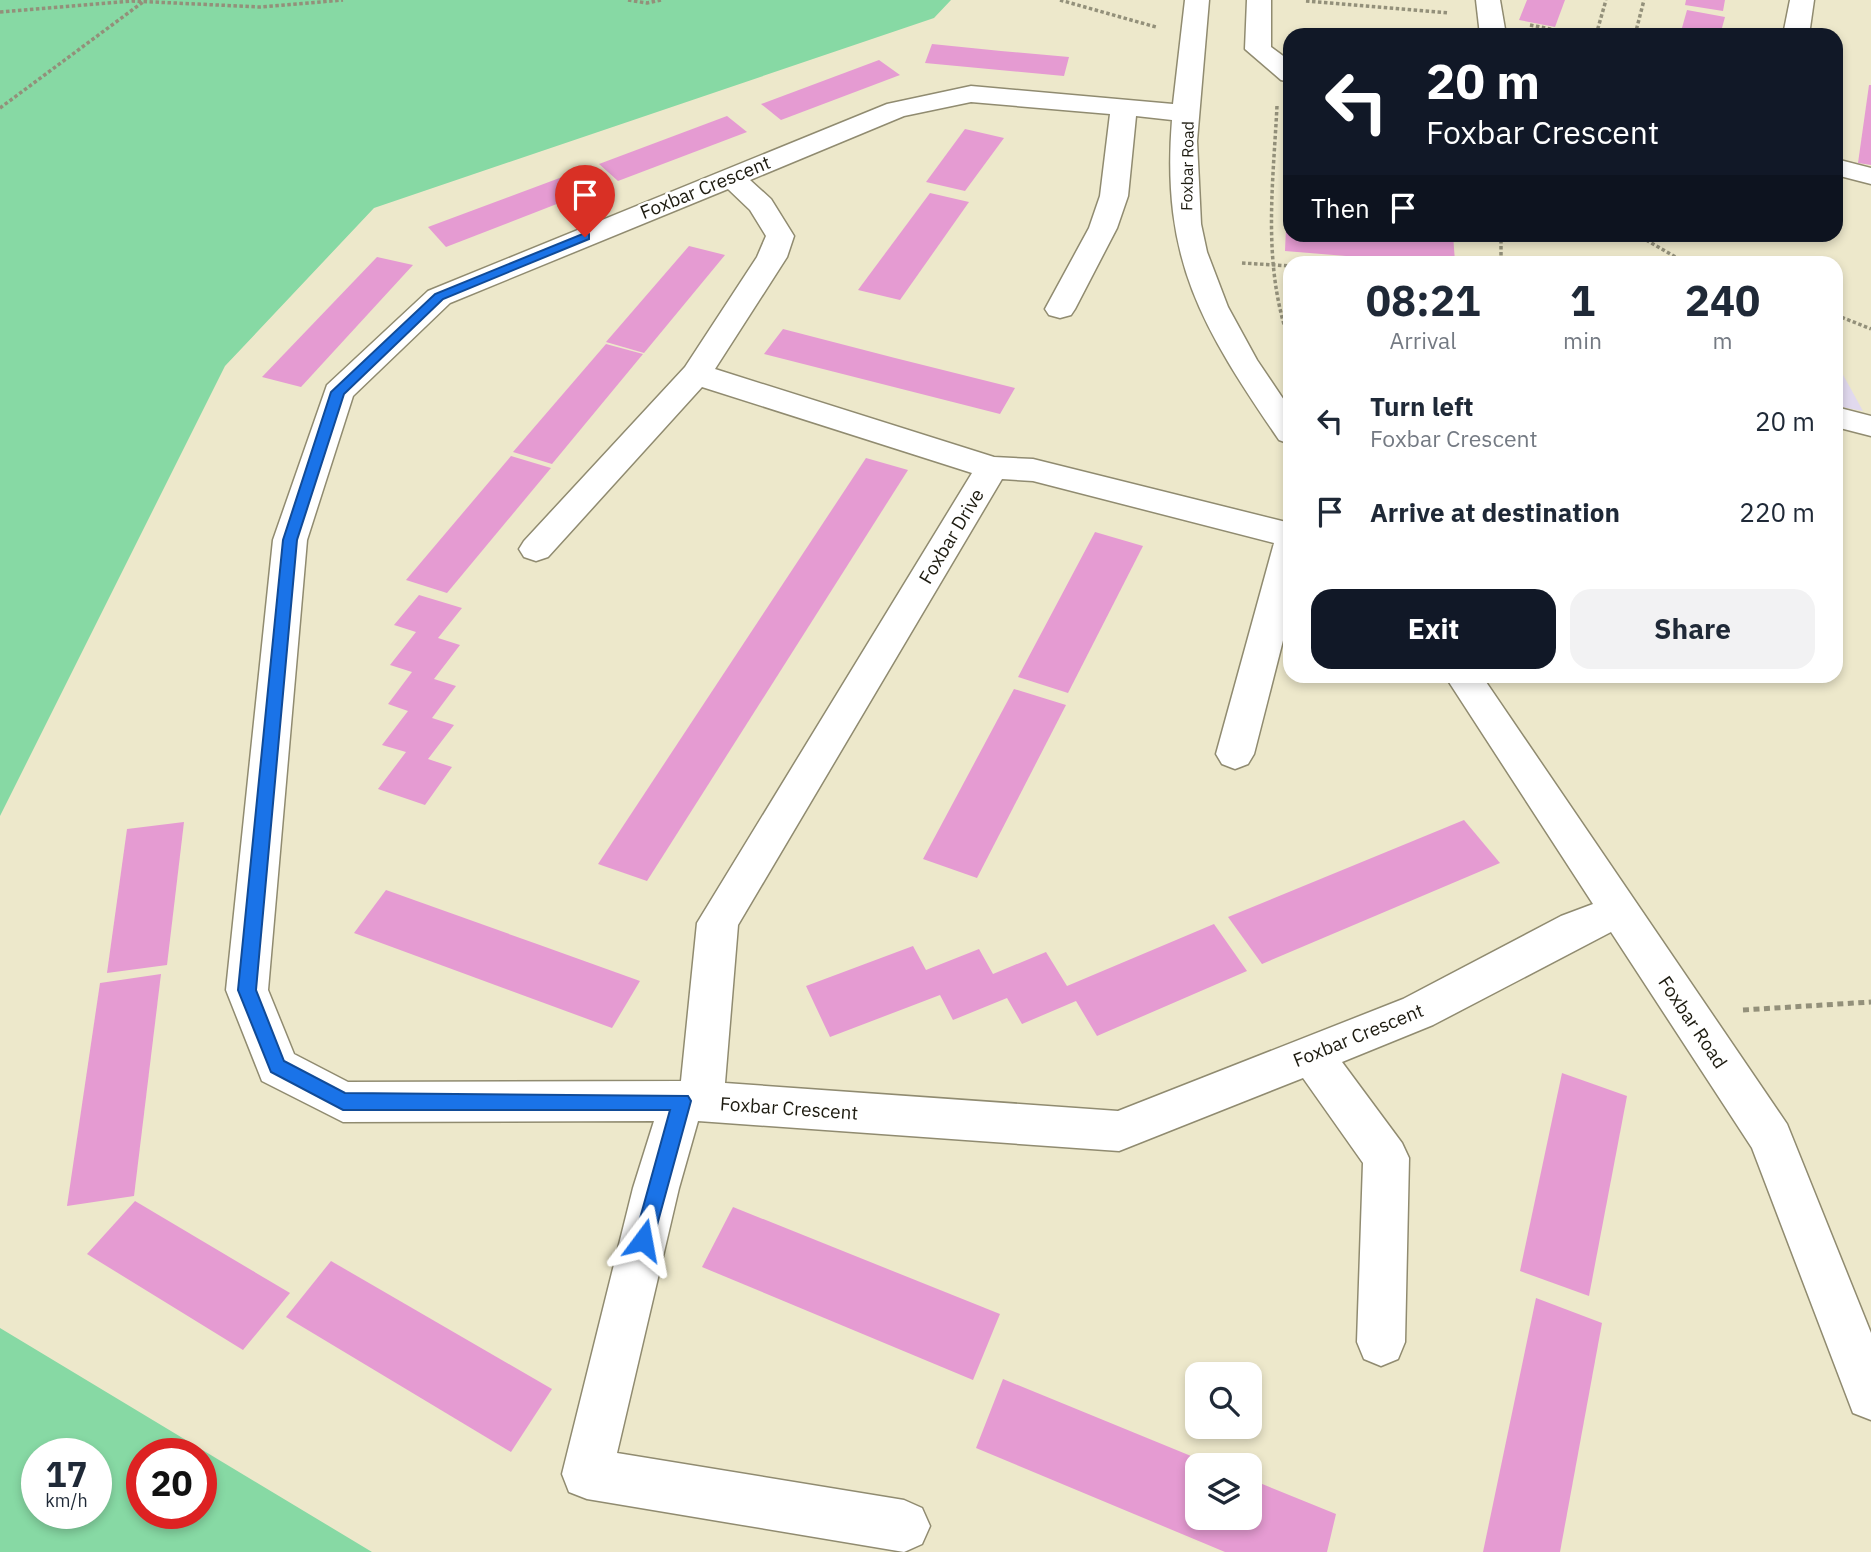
<!DOCTYPE html>
<html lang="en">
<head>
<meta charset="utf-8">
<style>
	body { margin:0; font-family:"IBM Plex Sans",sans-serif; background:#f2f2f3; color:#1f2937; height:100vh; display:flex; flex-direction:column; font-size:26px; white-space:nowrap }
	* { box-sizing:border-box; margin:0 }
	p { font-size:23px; color:#747a83 }
	.icon { flex:none; width:38px; height:38px; fill:none; stroke:currentColor; stroke-width:2; stroke-linecap:round; stroke-linejoin:round }
	.map { position:relative; flex:1; overflow:hidden }
	.panel { position:absolute; left:1283px; top:256px; width:560px; height:427px; display:flex; flex-direction:column; background:#fff; border-radius:21px; box-shadow:0 4px 10px #0003 }
	.panel>* { flex:none }
	.top-card { position:absolute; left:1283px; top:28px; width:560px; height:214px; border-radius:21px; box-shadow:0 4px 10px #0003; background:#111827; color:#fff; overflow:hidden }
	.controls { position:absolute; left:1185px; top:1362px; display:grid; gap:14px }
	.controls a { display:grid; place-items:center; width:77px; height:77px; border-radius:14px; background:#fff; box-shadow:0 4px 10px #0003; font-size:35px }
	.speed { position:absolute; left:21px; top:1438px; display:flex; gap:14px; font-size:35px; font-weight:700; text-align:center }
	.speed>* { display:grid; place-content:center; width:91px; height:91px; border-radius:50%; background:#fff; box-shadow:0 4px 10px #0003; line-height:1 }
	.speed small { font-size:18px; font-weight:400 }
	.speed .limit { border:10px solid #d22; background:#fff; color:#111 }
	.pin { position:absolute; display:grid; place-items:center; width:60px; height:60px; color:#fff; margin:-72px -30px; border-radius:50% 50% 50% 0; rotate:-45deg; box-shadow:0 0 7px #0007 }
	.pin .icon { rotate:45deg }
	.me { position:absolute; width:77px; margin:-38px; rotate:13deg; stroke-linejoin:round; filter:drop-shadow(0 0 5px #0008) }
	.turn { display:flex; align-items:center; gap:24px; height:147px; padding:0 28px; font-size:32px }
	.turn .icon { width:91px; height:91px; stroke-width:2.5 }
	.turn b { display:block; font-size:49px; line-height:60px }
	.then { display:flex; align-items:center; height:66px; padding:0 28px; background:#0003; gap:14px; font-size:26px }
	.eta { display:flex; justify-content:space-evenly; align-items:center; height:119px; text-align:center }
	.eta b { font-size:42px; font-weight:700; line-height:49px }
	.action { display:flex; gap:14px; margin-top:auto; padding:14px 28px }
	.action a { flex:1; height:80px; border-radius:21px; background:#111827; color:#fff; font-size:28px; font-weight:700; line-height:80px; text-align:center }
	.action a+a { background:#f2f2f3; color:#1f2937 }
	ul { padding:0; list-style:none }
	li { display:flex; align-items:center; gap:21px; height:91px; padding:0 28px }
	li div { flex:1 }
	li b { display:block; font-size:26px }
	li em { font-style:normal }
	.map>svg:first-child { display:block }
	.commercial { fill:#e1d9ee }
	.green { fill:#87d9a4; fill-rule:evenodd }
	.building { fill:#e59bd2 }
	.lines { fill:none; stroke-linecap:round; stroke-linejoin:round }
	.minor-casing { stroke:#908b70; stroke-width:3 }
	.path-far1 { stroke:#93907a; stroke-width:3.5; stroke-dasharray:3.5 2.5; stroke-linecap:butt }
	.path { stroke:#93907a; stroke-width:5; stroke-dasharray:6 4.5; stroke-linecap:butt }
	.minor { fill:#fff; fill-rule:evenodd }
	.route { fill:#1a73e8; stroke:#114b97; stroke-width:2 }
	.labels { text-anchor:middle; stroke-width:5; stroke-linejoin:round; paint-order:stroke }
	.far-street-label { font-size:16px; fill:#1d1b10; stroke:#fff }
	.street-label { font-size:19px; fill:#1d1b10; stroke:#fff }
</style>
</head>
<body>
<div class="map">
<svg width="1871" height="1552" viewBox="0 0 1871 1552">
	<rect width="100%" height="100%" fill="#ede8cb"/>
	<path class="commercial" d="M 1836,362 L 1863,411 L 1836,406 Z"/>
	<g class="green">
		<path d="M 0,0 L 951,0 L 934,18 L 374,208 L 225,366 L 0,816 Z"/>
		<path d="M 0,1328 L 372,1552 L 0,1552 ZM 37,1454 L 96,1454 L 96,1514 L 37,1514 ZM 142,1454 L 201,1454 L 201,1514 L 142,1514 Z"/>
	</g>
	<g class="building">
		<path d="M 1527,0 L 1565,0 L 1555,27 L 1519,20 Z"/>
		<path d="M 1686,0 L 1725,0 L 1723,11 L 1685,5 Z"/>
		<path d="M 1687,10 L 1725,17 L 1720,35 L 1680,35 Z"/>
		<path d="M 932,44 L 1001,51 L 1069,57 L 1064,76 L 925,63 Z"/>
		<path d="M 879,60 L 900,75 L 781,120 L 761,104 Z"/>
		<path d="M 1869,85 L 1871,85 L 1871,165 L 1858,163 Z"/>
		<path d="M 727,116 L 747,132 L 618,181 L 599,164 Z"/>
		<path d="M 965,129 L 1004,138 L 965,191 L 926,182 Z"/>
		<path d="M 565,176 L 585,193 L 446,247 L 428,227 Z"/>
		<path d="M 930,193 L 969,202 L 900,300 L 858,290 Z"/>
		<path d="M 1286,227 L 1290,227 L 1290,234 L 1417,238 L 1417,234 L 1453,234 L 1455,262 L 1419,262 L 1285,251 Z"/>
		<path d="M 689,246 L 725,255 L 644,353 L 606,342 Z"/>
		<path d="M 377,257 L 413,265 L 301,387 L 262,377 Z"/>
		<path d="M 783,329 L 895,358 L 1015,388 L 1000,414 L 764,354 Z"/>
		<path d="M 606,344 L 643,354 L 552,464 L 513,452 Z"/>
		<path d="M 511,456 L 551,468 L 447,593 L 406,580 Z"/>
		<path d="M 866,458 L 908,470 L 647,881 L 598,864 Z"/>
		<path d="M 1095,532 L 1143,546 L 1068,693 L 1018,677 Z"/>
		<path d="M 419,595 L 462,608 L 438,638 L 460,645 L 434,679 L 456,686 L 432,718 L 454,725 L 428,759 L 452,767 L 425,805 L 378,789 L 406,752 L 382,745 L 408,711 L 388,704 L 412,672 L 390,665 L 416,632 L 394,625 Z"/>
		<path d="M 1014,689 L 1066,705 L 977,878 L 923,859 Z"/>
		<path d="M 1464,820 L 1500,863 L 1262,964 L 1228,917 Z"/>
		<path d="M 184,822 L 167,965 L 107,973 L 127,829 Z"/>
		<path d="M 386,890 L 537,944 L 640,981 L 612,1028 L 354,933 Z"/>
		<path d="M 1214,924 L 1247,971 L 1097,1036 L 1076,1001 L 1022,1024 L 1007,998 L 953,1020 L 940,995 L 830,1037 L 806,986 L 913,946 L 926,970 L 979,949 L 993,974 L 1046,952 L 1067,986 Z"/>
		<path d="M 161,974 L 134,1196 L 67,1206 L 100,983 Z"/>
		<path d="M 1562,1073 L 1627,1096 L 1589,1296 L 1520,1271 Z"/>
		<path d="M 135,1201 L 290,1293 L 243,1350 L 87,1254 Z"/>
		<path d="M 733,1207 L 1000,1314 L 973,1380 L 702,1267 Z"/>
		<path d="M 331,1261 L 552,1389 L 511,1452 L 286,1317 Z"/>
		<path d="M 1536,1298 L 1602,1323 L 1560,1552 L 1483,1552 Z"/>
		<path d="M 1003,1379 L 1213,1465 L 1197,1465 L 1197,1517 L 1250,1517 L 1250,1479 L 1336,1514 L 1327,1552 L 1225,1552 L 976,1448 Z"/>
	</g>
	<g class="lines">
		<defs>
			<g id="minor">
				<path d="M 1185,0 L 1209,0 L 1197,141 L 1201,224 L 1207,252 L 1228,307 L 1257,360 L 1290,409 L 1290,444 L 1279,440 C 1202,327 1161,261 1172,120 L 1136,116 L 1128,196 L 1117,228 L 1075,309 L 1071,315 L 1060,318 L 1049,315 L 1045,309 L 1089,228 L 1100,196 L 1110,114 L 971,102 L 904,116 L 750,180 L 771,199 L 794,236 L 787,257 L 715,369 L 994,457 L 1033,459 L 1290,523 L 1290,613 L 1254,754 L 1248,764 L 1235,769 L 1222,764 L 1216,754 L 1274,543 L 1033,481 L 1002,479 L 738,925 L 725,1083 L 1118,1111 L 1403,999 L 1561,916 L 1593,904 L 1445,676 L 1482,676 L 1787,1124 L 1871,1333 L 1871,1420 L 1853,1413 L 1752,1148 L 1611,932 L 1433,1025 L 1342,1062 L 1402,1143 L 1409,1158 L 1405,1342 L 1398,1359 L 1381,1366 L 1364,1359 L 1357,1342 L 1363,1163 L 1303,1078 L 1119,1151 L 698,1121 L 679,1188 L 617,1453 L 904,1500 L 922,1508 L 930,1526 L 922,1544 L 904,1552 L 587,1499 L 569,1492 L 562,1474 L 633,1188 L 654,1121 L 343,1122 L 262,1081 L 226,990 L 273,540 L 327,385 L 428,291 L 887,104 L 971,86 L 1173,104 ZM 728,189 L 750,210 L 766,236 L 757,257 L 685,367 L 524,541 L 519,549 L 524,557 L 536,561 L 548,557 L 702,387 L 972,473 L 697,923 L 681,1081 L 348,1082 L 294,1054 L 268,990 L 307,540 L 353,396 L 450,303 Z"/>
				<path d="M 1247,0 L 1271,0 L 1271,47 L 1290,61 L 1290,82 L 1281,80 L 1245,49 Z"/>
				<path d="M 1476,0 L 1500,0 L 1506,35 L 1480,35 Z"/>
				<path d="M 1790,0 L 1814,0 L 1809,35 L 1783,35 Z"/>
				<path d="M 1836,159 L 1871,168 L 1871,184 L 1836,175 Z"/>
				<path d="M 1836,407 L 1871,416 L 1871,436 L 1836,427 Z"/>
			</g>
		</defs>
		<use href="#minor" class="minor-casing"/>
		<g class="path-far1">
			<path d="M 628,0 L 647,3 L 661,0"/>
			<path d="M 1060,0 L 1156,27"/>
			<path d="M 1306,1 L 1449,13"/>
			<path d="M 0,12 L 132,1 L 260,7 L 343,0"/>
			<path d="M 1530,25 L 1581,35"/>
			<path d="M 1596,35 L 1606,0"/>
			<path d="M 1635,35 L 1644,0"/>
			<path d="M 1277,106 C 1273,186 1262,266 1290,343"/>
			<path d="M 0,108 L 143,2"/>
			<path d="M 1501,234 L 1501,262"/>
			<path d="M 1641,237 L 1684,262"/>
			<path d="M 1242,263 L 1290,266"/>
			<path d="M 1836,315 L 1871,329"/>
		</g>
		<path class="path" d="M 1743,1010 L 1871,1002"/>
		<use href="#minor" class="minor"/>
	</g>
	<path class="route" d="M 585,233 L 589,234 L 589,239 L 443,299 L 344,394 L 297,540 L 256,990 L 284,1061 L 345,1093 L 688,1096 L 691,1101 L 653,1240 L 650,1247 L 643,1249 L 637,1247 L 634,1240 L 670,1110 L 343,1110 L 271,1072 L 238,990 L 283,540 L 331,392 L 435,294 Z"/>
	<g class="labels">
		<g class="far-street-label">
			<text transform="translate(1187 166) rotate(-89)" y="6">Foxbar Road</text>
		</g>
		<g class="street-label">
			<text transform="translate(705 187) rotate(-22)" y="7">Foxbar Crescent</text>
			<text transform="translate(951 536) rotate(-59)" y="7">Foxbar Drive</text>
			<text transform="translate(1693 1022) rotate(56)" y="7">Foxbar Road</text>
			<text transform="translate(1358 1035) rotate(-22)" y="7">Foxbar Crescent</text>
			<text transform="translate(789 1108) rotate(4)" y="7">Foxbar Crescent</text>
		</g>
	</g>
</svg>
<div class="controls">
<a><svg class="icon" aria-label="search" viewBox="0 0 24 24"><circle cx="10" cy="10" r="6"/><path d="M15 15l6 6"/></svg></a>
<a><svg class="icon" aria-label="layers" viewBox="0 0 24 24"><path d="M12 4l9 5-9 5-9-5zM3 14l9 5 9-5"/></svg></a>
</div>
<div class="speed"><div>17<small>km/h</small></div><div class="limit">20</div></div>
<div class="pin" style="left:585px;top:237px;background:#d93025"><svg class="icon" aria-label="arrive" viewBox="0 0 24 24"><path d="M6 21V4h12l-3 4 3 4H6"/></svg></div>
<svg class="me" style="left:643px;top:1240px" viewBox="-20 -20 40 40"><path d="M0-17L14 15 0 8-14 15z" fill="#1a73e8" stroke="#fff" stroke-width="4"/></svg>
<div class="top-card">
<div class="turn"><svg class="icon" aria-label="left" viewBox="0 0 24 24"><path d="M17 20v-9H6M10 6l-5 5 5 5"/></svg><div><b>20 m</b>Foxbar Crescent</div></div>
<div class="then">Then<svg class="icon" aria-label="arrive" viewBox="0 0 24 24"><path d="M6 21V4h12l-3 4 3 4H6"/></svg></div>
</div>
<section class="panel">
<div class="eta">
<div><b>08:21</b><p>Arrival</p></div>
<div><b>1</b><p>min</p></div>
<div><b>240</b><p>m</p></div>
</div>
<ul>
<li><svg class="icon" aria-label="left" viewBox="0 0 24 24"><path d="M17 20v-9H6M10 6l-5 5 5 5"/></svg><div><b>Turn left</b><p>Foxbar Crescent</p></div><em>20 m</em></li>
<li><svg class="icon" aria-label="arrive" viewBox="0 0 24 24"><path d="M6 21V4h12l-3 4 3 4H6"/></svg><div><b>Arrive at destination</b></div><em>220 m</em></li>
</ul>
<div class="action"><a>Exit</a><a>Share</a></div>
</section>
</div>
</body>
</html>
